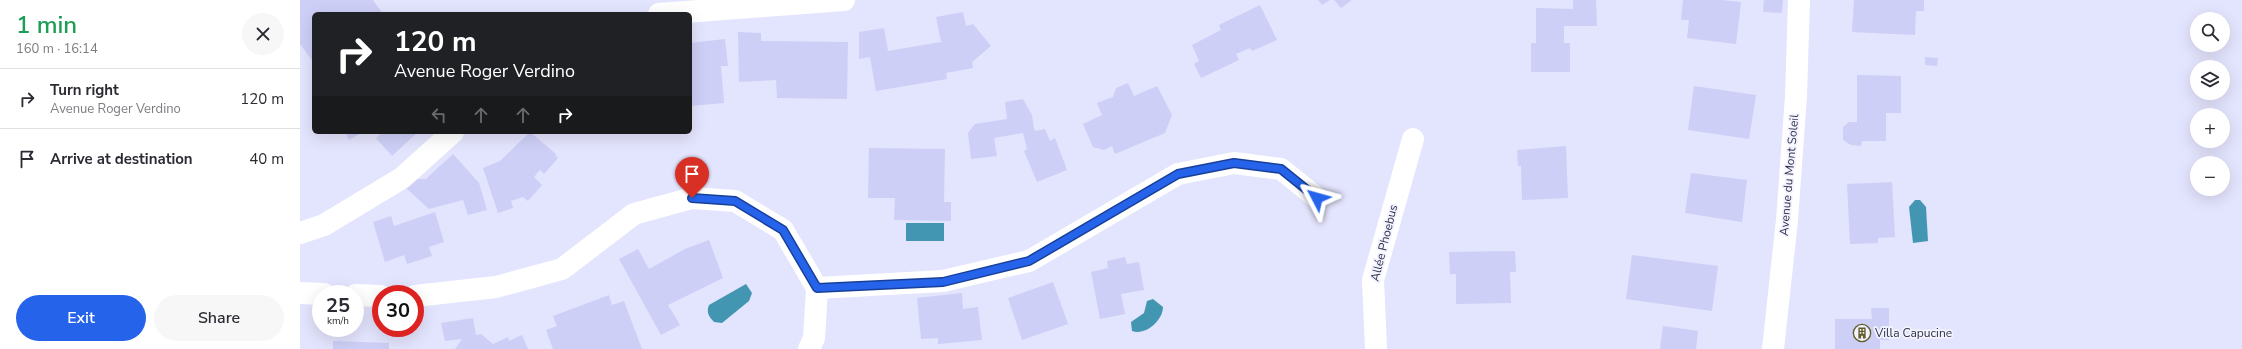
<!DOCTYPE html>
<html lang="en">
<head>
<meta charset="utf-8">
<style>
	body { margin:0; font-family:"Nunito Sans",sans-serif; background:#f7f7f7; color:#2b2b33; height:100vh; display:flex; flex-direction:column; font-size:15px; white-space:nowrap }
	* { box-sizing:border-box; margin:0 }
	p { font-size:13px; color:#7c7c81 }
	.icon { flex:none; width:22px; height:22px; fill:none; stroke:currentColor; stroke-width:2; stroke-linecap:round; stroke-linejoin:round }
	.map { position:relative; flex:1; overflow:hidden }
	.details { display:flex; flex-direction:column; background:#fff; width:300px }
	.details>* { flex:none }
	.banner { position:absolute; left:12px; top:12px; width:380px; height:122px; border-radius:6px; box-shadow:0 4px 16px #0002; background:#202124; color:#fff; overflow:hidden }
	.tools { position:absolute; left:1890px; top:12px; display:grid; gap:8px }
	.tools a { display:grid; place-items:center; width:40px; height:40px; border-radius:50%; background:#fff; box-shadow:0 4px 16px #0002; font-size:20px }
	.speed { position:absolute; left:12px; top:285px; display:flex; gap:8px; font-size:20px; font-weight:700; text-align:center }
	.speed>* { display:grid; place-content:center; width:52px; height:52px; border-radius:50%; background:#fff; box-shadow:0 4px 16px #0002; line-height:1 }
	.speed small { font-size:10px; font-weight:400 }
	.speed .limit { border:6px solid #d22; background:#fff; color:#111 }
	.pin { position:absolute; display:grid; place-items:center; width:34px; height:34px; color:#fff; margin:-41px -17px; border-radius:50% 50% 50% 0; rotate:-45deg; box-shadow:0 0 4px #0007 }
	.pin .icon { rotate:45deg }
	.me { position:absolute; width:44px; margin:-22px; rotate:309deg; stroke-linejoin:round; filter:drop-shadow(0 0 3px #0008) }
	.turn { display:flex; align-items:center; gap:14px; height:84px; padding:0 16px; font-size:18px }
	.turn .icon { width:52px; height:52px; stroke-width:2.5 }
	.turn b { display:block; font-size:28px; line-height:34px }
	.lanes { display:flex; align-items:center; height:38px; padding:0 16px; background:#0003; justify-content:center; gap:20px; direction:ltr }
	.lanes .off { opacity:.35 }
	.round { display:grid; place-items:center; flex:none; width:42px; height:42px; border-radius:21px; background:#f7f7f7 }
	.headline { display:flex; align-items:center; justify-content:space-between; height:68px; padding:0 16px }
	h1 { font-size:24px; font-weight:600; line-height:30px; color:#1e9e55 }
	.primary-button { display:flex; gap:8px; margin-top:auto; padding:8px 16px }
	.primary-button a { flex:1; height:46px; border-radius:24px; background:#2563eb; color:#fff; font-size:16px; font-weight:600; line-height:46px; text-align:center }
	.primary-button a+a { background:#f7f7f7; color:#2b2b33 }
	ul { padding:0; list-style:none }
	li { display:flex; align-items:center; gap:12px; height:60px; padding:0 16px; border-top:1px solid #e1e1e2 }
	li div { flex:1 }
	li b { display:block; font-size:15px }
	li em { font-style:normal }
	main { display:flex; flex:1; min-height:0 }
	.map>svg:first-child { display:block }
	.water { fill:#4396b2 }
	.building { fill:#cdcff6 }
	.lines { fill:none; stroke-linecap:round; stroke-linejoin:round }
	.minor { stroke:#fff; stroke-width:22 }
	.route-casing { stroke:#184099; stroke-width:10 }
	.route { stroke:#2563eb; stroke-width:7 }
	.labels { text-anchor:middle; stroke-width:3.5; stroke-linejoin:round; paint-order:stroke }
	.street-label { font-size:12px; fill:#313249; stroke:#f2f3ff }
	.poi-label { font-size:12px; fill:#313249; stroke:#f2f3ff; text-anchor:start }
</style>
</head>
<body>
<main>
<section class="details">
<div class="headline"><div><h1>1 min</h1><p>160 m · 16:14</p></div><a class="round"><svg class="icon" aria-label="close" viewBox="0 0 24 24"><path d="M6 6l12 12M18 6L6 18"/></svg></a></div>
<ul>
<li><svg class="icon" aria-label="right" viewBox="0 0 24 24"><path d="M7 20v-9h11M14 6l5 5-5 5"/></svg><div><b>Turn right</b><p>Avenue Roger Verdino</p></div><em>120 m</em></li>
<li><svg class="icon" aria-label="arrive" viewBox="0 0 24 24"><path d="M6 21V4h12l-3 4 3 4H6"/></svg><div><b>Arrive at destination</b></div><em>40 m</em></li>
</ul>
<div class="primary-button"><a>Exit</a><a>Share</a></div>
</section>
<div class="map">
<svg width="1942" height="349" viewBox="0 0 1942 349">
	<rect width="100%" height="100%" fill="#e3e4fd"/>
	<g class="water">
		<path d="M 1615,200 L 1620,200 L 1626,207 L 1628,241 L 1613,243 L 1609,207 Z"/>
		<rect x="606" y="223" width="38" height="18"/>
		<path d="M 446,284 L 452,293 L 449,301 L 422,323 L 414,322 C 409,317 406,312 409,305 Z"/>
		<path d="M 853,299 L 863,307 C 863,320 846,336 832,331 L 831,322 L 844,313 L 847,301 Z"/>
	</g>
	<g class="building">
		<path d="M 0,0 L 73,0 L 83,14 L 14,14 L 14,63 L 0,44 Z"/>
		<path d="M 1018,0 L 1030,0 L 1022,5 Z"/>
		<path d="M 1034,0 L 1052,0 L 1041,8 Z"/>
		<path d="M 1273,0 L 1296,0 L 1297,26 L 1264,26 L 1264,43 L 1270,43 L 1270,72 L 1231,72 L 1231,43 L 1236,43 L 1236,8 L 1273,9 Z"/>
		<path d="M 1383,0 L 1421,0 L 1441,2 L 1436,44 L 1387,38 L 1389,20 L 1381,20 Z"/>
		<path d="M 1464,0 L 1483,0 L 1482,13 L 1463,12 Z"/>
		<path d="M 1554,0 L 1624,0 L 1624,11 L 1616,11 L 1615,35 L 1552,32 Z"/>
		<path d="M 960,5 L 977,40 L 952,51 L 950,48 L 936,54 L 939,60 L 901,78 L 894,64 L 899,61 L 892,45 L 921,30 L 919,25 Z"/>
		<path d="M 663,12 L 666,26 L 673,24 L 691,46 L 672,62 L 673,68 L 646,73 L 647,79 L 576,91 L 570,57 L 559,59 L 559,32 L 584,28 L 588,51 L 641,42 L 636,17 Z"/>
		<path d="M 438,32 L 461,33 L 461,41 L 548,42 L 547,99 L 477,98 L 476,80 L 439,82 Z"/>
		<path d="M 425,39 L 428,66 L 421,66 L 424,103 L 390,106 L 390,43 Z"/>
		<path d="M 1625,57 L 1638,58 L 1637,66 L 1625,65 Z"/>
		<path d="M 1557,75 L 1601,76 L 1601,113 L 1586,113 L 1586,141 L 1562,141 L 1561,146 L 1551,145 L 1543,140 L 1543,127 L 1549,122 L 1557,122 Z"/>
		<path d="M 828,83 L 834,96 L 857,86 L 872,115 L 865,133 L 815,154 L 812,146 L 804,150 L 793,147 L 783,124 L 802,115 L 797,103 L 813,97 L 816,88 Z"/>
		<path d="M 1394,86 L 1456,95 L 1449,139 L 1388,130 Z"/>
		<path d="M 723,99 L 732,115 L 734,129 L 736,131 L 745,129 L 750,141 L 755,138 L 767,170 L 737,182 L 724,151 L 727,149 L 723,133 L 694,138 L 697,156 L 671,159 L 668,133 L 675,124 L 707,119 L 705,102 Z"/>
		<path d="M 45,132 L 63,132 L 49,140 Z"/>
		<path d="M 83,132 L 118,132 L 92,156 L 76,138 Z"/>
		<path d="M 230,132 L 256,154 L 255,155 L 258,158 L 244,174 L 240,170 L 234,177 L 242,185 L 228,201 L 223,197 L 211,201 L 213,208 L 198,213 L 183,168 L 200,161 Z"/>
		<path d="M 1266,146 L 1268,198 L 1222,200 L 1221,166 L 1218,166 L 1217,150 Z"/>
		<path d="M 569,148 L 645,149 L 644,202 L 651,202 L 651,221 L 594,220 L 595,198 L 568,198 Z"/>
		<path d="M 153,154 L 179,183 L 187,210 L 168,215 L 163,200 L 129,209 L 105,187 L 113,179 L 126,179 Z"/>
		<path d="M 1391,173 L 1447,180 L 1442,222 L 1385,213 Z"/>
		<path d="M 1592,182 L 1595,237 L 1578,238 L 1578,243 L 1550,244 L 1547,184 Z"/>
		<path d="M 135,212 L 144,242 L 129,247 L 132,256 L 107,264 L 104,255 L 85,262 L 73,222 L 91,216 L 94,226 Z"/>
		<path d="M 409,240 L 423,278 L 368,305 L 380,325 L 361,335 L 319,259 L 338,249 L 349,269 L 385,249 Z"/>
		<path d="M 1215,251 L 1216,272 L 1210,272 L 1211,303 L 1156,304 L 1156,274 L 1150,274 L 1149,252 Z"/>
		<path d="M 1332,255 L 1418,266 L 1412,311 L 1326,299 Z"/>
		<path d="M 825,257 L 827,264 L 839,262 L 844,290 L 821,294 L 825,314 L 800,319 L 791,272 L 808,268 L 807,261 Z"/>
		<path d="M 753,282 L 768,324 L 722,340 L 708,298 Z"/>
		<path d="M 662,293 L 663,309 L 678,307 L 682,340 L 638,344 L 638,338 L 621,339 L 617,298 Z"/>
		<path d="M 309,295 L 312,305 L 324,301 L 342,349 L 253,349 L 246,330 L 257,326 L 253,316 Z"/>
		<path d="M 1571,308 L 1589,308 L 1589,340 L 1580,340 L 1580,349 L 1535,349 L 1535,319 L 1572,319 Z"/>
		<path d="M 173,318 L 176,335 L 181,334 L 193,344 L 208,337 L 209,341 L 222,335 L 228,349 L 155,349 L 162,339 L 145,341 L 141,323 Z"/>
		<path d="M 1363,326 L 1398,331 L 1396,349 L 1360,349 Z"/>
		<path d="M 33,341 L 89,343 L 89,349 L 33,349 Z"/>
	</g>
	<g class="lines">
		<g class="minor">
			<path d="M 359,14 L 544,0"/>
			<path d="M 0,233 L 24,225 L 102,178 L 153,132"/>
			<path d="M 517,288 L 643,281 L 729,261 L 878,174 L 934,163 L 981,169 L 1017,198"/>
			<path d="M 0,293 L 24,294"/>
			<path d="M 55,295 L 81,296"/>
			<path d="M 115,296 L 196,287 L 262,269 L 334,214 L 392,198 L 435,201 L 483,230 L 517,288 L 514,338 L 509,349"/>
			<path d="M 1076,349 L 1073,280 L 1113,139"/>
			<path d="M 1473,349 L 1487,220 L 1496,96 L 1499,0"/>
		</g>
	</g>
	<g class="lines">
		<defs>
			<path id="route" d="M 392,198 L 435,201 L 483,230 L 517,288 L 643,282 L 729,261 L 878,174 L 934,163 L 981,169 L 1017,198"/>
		</defs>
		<use href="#route" class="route-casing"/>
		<use href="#route" class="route"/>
	</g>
	<defs>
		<symbol id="building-ring" viewBox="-11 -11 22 22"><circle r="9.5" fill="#f2f3ff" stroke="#625c28" stroke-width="1.5"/><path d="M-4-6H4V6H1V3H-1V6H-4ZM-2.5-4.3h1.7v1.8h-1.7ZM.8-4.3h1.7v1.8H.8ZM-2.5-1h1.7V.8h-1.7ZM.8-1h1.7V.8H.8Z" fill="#625c28"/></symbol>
	</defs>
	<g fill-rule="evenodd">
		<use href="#building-ring" x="1552" y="323" width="20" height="20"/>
	</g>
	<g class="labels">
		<g class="street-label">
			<text transform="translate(1489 175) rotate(-85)" y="4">Avenue du Mont Soleil</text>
			<text transform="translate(1084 243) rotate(-76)" y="4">Allée Phoebus</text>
		</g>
		<g class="poi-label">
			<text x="1575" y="337">Villa Capucine</text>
		</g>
	</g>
</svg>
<div class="tools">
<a><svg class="icon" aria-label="search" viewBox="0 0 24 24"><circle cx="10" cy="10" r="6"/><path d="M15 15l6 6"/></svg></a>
<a><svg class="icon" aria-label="layers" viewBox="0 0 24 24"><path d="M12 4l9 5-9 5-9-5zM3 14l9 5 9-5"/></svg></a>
<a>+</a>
<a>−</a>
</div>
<div class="speed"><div>25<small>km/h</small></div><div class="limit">30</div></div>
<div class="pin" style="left:392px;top:198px;background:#d93025"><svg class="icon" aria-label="arrive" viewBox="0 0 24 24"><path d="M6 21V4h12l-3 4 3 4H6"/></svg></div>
<svg class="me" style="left:1017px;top:198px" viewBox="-20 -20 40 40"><path d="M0-17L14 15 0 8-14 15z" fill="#2563eb" stroke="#fff" stroke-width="4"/></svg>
<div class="banner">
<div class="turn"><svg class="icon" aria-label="right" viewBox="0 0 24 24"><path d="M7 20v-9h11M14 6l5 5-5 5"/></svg><div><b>120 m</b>Avenue Roger Verdino</div></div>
<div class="lanes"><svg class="icon off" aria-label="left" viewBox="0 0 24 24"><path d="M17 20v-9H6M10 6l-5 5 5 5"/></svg><svg class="icon off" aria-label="ahead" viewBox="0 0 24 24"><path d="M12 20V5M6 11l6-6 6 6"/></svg><svg class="icon off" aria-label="ahead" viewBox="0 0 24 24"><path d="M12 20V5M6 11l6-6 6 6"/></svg><svg class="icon" aria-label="right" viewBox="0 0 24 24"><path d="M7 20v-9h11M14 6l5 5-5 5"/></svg></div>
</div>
</div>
</main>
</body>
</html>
